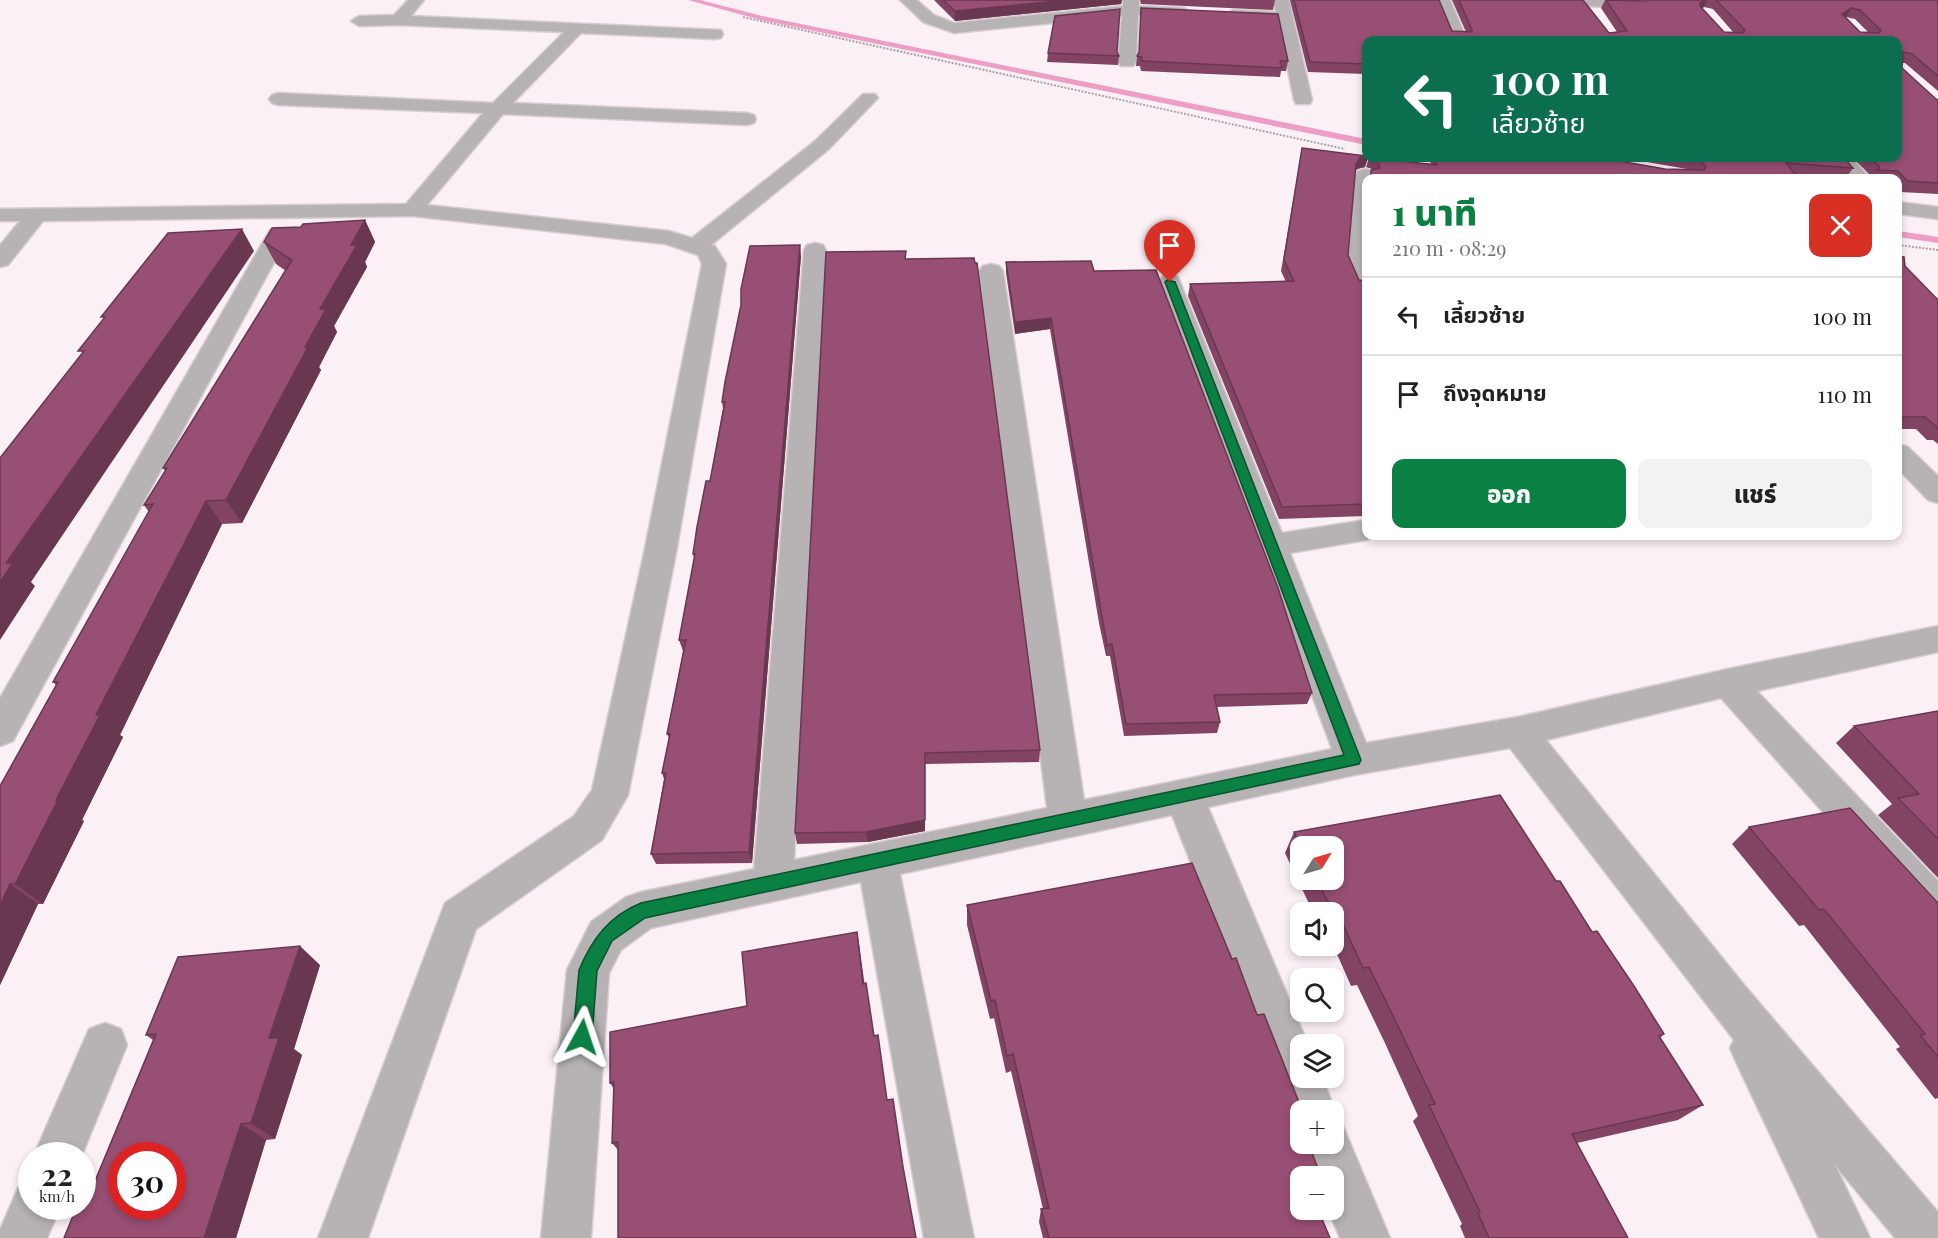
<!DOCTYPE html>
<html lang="th">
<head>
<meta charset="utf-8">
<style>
	body { margin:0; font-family:"Playfair Display","Noto Sans Thai",serif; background:#f2f2f2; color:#222; height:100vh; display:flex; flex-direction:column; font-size:22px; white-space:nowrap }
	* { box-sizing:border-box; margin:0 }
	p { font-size:20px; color:#767676 }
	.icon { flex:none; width:33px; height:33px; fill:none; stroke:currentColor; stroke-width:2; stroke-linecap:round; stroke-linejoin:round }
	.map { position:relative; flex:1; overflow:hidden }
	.sheet { position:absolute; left:1362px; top:174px; width:540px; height:366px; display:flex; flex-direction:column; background:#fff; border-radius:12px; box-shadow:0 3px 9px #0003 }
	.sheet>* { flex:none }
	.hud { position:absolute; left:1362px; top:36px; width:540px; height:126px; border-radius:12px; box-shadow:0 3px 9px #0003; background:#0b6e4f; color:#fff; overflow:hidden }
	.needle { width:39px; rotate:53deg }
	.controls { position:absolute; left:1290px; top:836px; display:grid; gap:12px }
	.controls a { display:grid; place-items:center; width:54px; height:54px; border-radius:12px; background:#fff; box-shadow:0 3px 9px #0003; font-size:30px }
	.speed { position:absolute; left:18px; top:1142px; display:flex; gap:12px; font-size:30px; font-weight:700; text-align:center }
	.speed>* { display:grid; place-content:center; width:78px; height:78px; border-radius:50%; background:#fff; box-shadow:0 3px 9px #0003; line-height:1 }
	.speed small { font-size:15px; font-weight:400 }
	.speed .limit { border:9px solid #d22; background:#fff; color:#111 }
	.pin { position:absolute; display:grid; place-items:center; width:51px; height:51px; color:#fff; margin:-62px -26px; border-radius:50% 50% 50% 0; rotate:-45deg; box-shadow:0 0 6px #0007 }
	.pin .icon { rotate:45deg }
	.me { position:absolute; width:66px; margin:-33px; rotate:5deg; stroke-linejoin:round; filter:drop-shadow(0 0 4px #0008) }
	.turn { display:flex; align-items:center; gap:21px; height:126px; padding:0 30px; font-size:27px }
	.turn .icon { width:78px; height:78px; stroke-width:2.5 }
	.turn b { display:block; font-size:42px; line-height:51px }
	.round { display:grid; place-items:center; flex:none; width:63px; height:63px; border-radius:12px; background:#f2f2f2 }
	.head { display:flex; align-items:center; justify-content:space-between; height:102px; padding:0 30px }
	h1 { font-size:36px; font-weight:800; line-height:45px; color:#0b8043 }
	.action { display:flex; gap:12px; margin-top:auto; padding:12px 30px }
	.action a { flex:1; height:69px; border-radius:12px; background:#0b8043; color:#fff; font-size:24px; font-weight:800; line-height:69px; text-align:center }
	.action a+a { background:#f2f2f2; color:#222 }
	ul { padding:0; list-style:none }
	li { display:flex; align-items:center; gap:18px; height:78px; padding:0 30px; border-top:2px solid #e0e0e0 }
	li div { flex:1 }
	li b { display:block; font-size:22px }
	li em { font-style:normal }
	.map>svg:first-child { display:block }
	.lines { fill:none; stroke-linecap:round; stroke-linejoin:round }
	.stream { fill:#ee9dc4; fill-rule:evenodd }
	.minor-casing { stroke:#d7cdd1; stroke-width:3 }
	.path { stroke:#aaa2a6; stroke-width:2; stroke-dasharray:2 1.5; stroke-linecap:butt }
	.minor { fill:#b7b3b5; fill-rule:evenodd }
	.wall { fill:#834464; fill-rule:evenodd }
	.shaded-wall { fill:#6a3751 }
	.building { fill:#984f74; stroke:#6a3751; stroke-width:1.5; fill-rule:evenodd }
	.route { fill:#0b8043; stroke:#07532c; stroke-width:1.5 }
</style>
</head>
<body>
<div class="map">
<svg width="1938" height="1238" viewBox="0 0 1938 1238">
	<rect width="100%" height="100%" fill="#fbf0f5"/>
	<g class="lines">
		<g class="stream">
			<path d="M 688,0 L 700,0 L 762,16 L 1366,139 L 1366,145 L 761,20 Z"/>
			<path d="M 1898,231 L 1938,237 L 1938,243 L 1898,237 Z"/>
		</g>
		<defs>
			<g id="minor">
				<path d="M 408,0 L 424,0 L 411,16 L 721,30 L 723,34 L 721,38 L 715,39 L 581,33 L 513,103 L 747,113 L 754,115 L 756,119 L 754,123 L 747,125 L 503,114 L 427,205 L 669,231 L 692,238 L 815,141 L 863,94 L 875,94 L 878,98 L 829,149 L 711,245 L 715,246 L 726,264 L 676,553 L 628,795 L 602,840 L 476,929 L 368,1238 L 318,1238 L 445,903 L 574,816 L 592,790 L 644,553 L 702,264 L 698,255 L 666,244 L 412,216 L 43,221 L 8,265 L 0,267 L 0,245 L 20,221 L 0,221 L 0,209 L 406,204 L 483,113 L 278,105 L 272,103 L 269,99 L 272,95 L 278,93 L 493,103 L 564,32 L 399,25 L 359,26 L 351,21 L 359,16 L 394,15 Z"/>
				<path d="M 900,0 L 917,0 L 934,15 L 954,23 L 1123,6 L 1123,0 L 1139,0 L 1139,6 L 1184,8 L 1192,13 L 1184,18 L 1138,15 L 1136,62 L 1133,66 L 1121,66 L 1118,62 L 1122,16 L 954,33 L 923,22 Z"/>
				<path d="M 1273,0 L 1289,0 L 1312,100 L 1310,104 L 1296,104 L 1294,100 L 1278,22 L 1233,20 L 1225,15 L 1233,10 L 1276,12 Z"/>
				<path d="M 1434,0 L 1450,0 L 1467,40 L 1451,40 Z"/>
				<path d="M 1546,0 L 1648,0 L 1650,3 L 1642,8 L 1554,5 Z"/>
				<path d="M 1830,158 L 1851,158 L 1870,178 L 1849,178 Z"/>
				<path d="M 1365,169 L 1372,171 L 1375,178 L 1366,178 L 1366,292 L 1358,290 L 1347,266 L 1355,175 L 1358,171 Z"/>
				<path d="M 1898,202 L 1938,207 L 1938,219 L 1898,214 Z"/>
				<path d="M 278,228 L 286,230 L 289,235 L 13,741 L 0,746 L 0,698 L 267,235 L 270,230 Z"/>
				<path d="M 815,243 L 823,245 L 826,250 L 794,860 L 1047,808 L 979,271 L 983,266 L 991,264 L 999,266 L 1003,271 L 1084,800 L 1332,749 L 1158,282 L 1162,277 L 1170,275 L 1178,277 L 1282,533 L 1366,520 L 1366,536 L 1378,536 L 1366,540 L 1290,553 L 1366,743 L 1518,717 L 1728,669 L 1938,626 L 1938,652 L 1757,691 L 1938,881 L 1938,929 L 1923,924 L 1721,698 L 1546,740 L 1745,986 L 1938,1212 L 1938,1238 L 1895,1238 L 1835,1165 L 1870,1238 L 1819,1238 L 1737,1064 L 1730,1048 L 1734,1040 L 1510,748 L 1354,775 L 1208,807 L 1308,1044 L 1300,1044 L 1300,1077 L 1322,1077 L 1335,1110 L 1334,1115 L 1334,1110 L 1300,1110 L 1300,1129 L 1295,1127 L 1172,815 L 900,874 L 974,1238 L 924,1238 L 861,882 L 651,928 L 621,950 L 609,973 L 591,1238 L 541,1238 L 567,970 L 591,922 L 626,897 L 641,892 L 754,869 L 804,250 L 807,245 Z"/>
				<path d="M 1898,444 L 1908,447 L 1938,476 L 1938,503 L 1928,500 L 1898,469 Z"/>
				<path d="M 105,1023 L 121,1029 L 127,1045 L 82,1155 L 34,1155 L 89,1029 Z"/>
				<path d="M 1334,1122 L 1343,1126 L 1390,1238 L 1340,1238 L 1328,1209 L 1334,1209 L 1334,1176 L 1315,1176 L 1302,1143 L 1334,1143 Z"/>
				<path d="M 32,1183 L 32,1206 L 61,1206 L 47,1238 L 0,1238 L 0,1230 L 18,1188 Z"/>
			</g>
		</defs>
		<use href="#minor" class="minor-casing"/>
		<g class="path">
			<path d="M 743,17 L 1345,149"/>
			<path d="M 1394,158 L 1416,162"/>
			<path d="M 1898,245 L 1938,250"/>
		</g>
		<use href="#minor" class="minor"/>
	</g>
	<g class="wall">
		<path d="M 934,0 L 1122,0 L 1121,4 L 955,21 Z"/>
		<path d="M 1140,0 L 1275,0 L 1273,10 L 1141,4 Z"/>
		<path d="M 1290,0 L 1439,0 L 1452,31 L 1466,32 L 1452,0 L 1583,0 L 1609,33 L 1617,32 L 1601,8 L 1605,0 L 1646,1 L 1647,0 L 1938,0 L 1938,91 L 1905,63 L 1902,63 L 1902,68 L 1936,99 L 1938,100 L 1938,194 L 1900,192 L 1898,189 L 1898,178 L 1869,178 L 1871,176 L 1853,158 L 1898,158 L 1898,40 L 1366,40 L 1366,74 L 1308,72 ZM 1704,7 L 1713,9 L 1733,32 L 1724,32 L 1702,8 ZM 1846,17 L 1855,19 L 1868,32 L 1860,32 Z"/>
		<path d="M 1141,8 L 1288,61 L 1286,71 L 1281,71 L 1280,77 L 1141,71 L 1140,66 L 1136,66 L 1137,56 L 1139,53 Z"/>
		<path d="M 1117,52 L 1119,56 L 1118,65 L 1047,62 L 1048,53 Z"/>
		<path d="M 1302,148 L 1365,167 L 1357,169 L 1355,172 L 1348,255 L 1359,280 L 1366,281 L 1366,516 L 1279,519 L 1188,296 L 1190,284 L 1286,282 L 1281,271 Z"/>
		<path d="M 1369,158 L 1379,158 L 1431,164 L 1429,158 L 1602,158 L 1665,169 L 1687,169 L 1624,158 L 1844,158 L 1853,168 L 1846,178 L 1795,175 L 1798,178 L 1369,178 L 1372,169 L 1366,167 Z"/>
		<path d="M 365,220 L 375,242 L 365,262 L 367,267 L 334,326 L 337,332 L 319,367 L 321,370 L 242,523 L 222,524 L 120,735 L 123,737 L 82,820 L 84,821 L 43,904 L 38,904 L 0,985 L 0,786 L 56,685 L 53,682 L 149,512 L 144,505 L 165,471 L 163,468 L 286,271 L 276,264 L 264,242 L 301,227 Z"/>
		<path d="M 906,251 L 906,259 L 1040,750 L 1039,762 L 925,764 L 925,831 L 868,842 L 797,844 L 795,833 Z"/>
		<path d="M 801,256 L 752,863 L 656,864 L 651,854 L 664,779 L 662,773 L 669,738 L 667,734 L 683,651 L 679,640 L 694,558 L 693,554 L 710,481 L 723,408 L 722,402 Z"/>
		<path d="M 1898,256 L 1905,266 L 1936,298 L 1938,299 L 1938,444 L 1933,440 L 1927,440 L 1916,429 L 1898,429 Z"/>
		<path d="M 1006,262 L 1094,271 L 1312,693 L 1307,704 L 1216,707 L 1220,722 L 1217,733 L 1124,736 L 1110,656 L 1106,656 L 1099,623 L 1050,329 L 1015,334 L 1006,273 Z"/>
		<path d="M 1938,711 L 1938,878 L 1878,815 L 1892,804 L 1836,743 L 1854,726 Z"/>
		<path d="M 1749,827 L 1938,903 L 1938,1098 L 1935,1099 L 1896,1049 L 1900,1047 L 1804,925 L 1799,926 L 1732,844 Z"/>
		<path d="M 1294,832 L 1556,881 L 1664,1034 L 1660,1038 L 1703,1105 L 1678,1120 L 1577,1143 L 1628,1238 L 1465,1238 L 1460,1226 L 1462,1224 L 1413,1121 L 1418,1116 L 1384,1041 L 1357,985 L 1351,986 L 1333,945 L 1334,945 L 1334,912 L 1313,912 L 1285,853 ZM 1301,846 L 1334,879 L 1300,879 Z"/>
		<path d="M 967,905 L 1300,1143 L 1333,1209 L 1322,1219 L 1330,1238 L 1043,1238 L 1039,1222 L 1041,1209 L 1043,1209 L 1011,1071 L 1006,1073 L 994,1018 L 990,1019 L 967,925 Z"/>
		<path d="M 857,932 L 860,951 L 618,1150 L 612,1143 L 614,1089 L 610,1083 L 747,1006 Z"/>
		<path d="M 320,965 L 294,1049 L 302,1055 L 275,1139 L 266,1140 L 236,1238 L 64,1238 L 90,1193 L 153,1040 L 146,1035 Z"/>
	</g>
	<g class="shaded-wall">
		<path d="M 1069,0 L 1122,0 L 1121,4 L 955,21 L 955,11 Z"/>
		<path d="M 1705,0 L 1707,0 L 1704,7 L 1696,12 L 1700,3 Z"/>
		<path d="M 1851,8 L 1846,17 L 1837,24 L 1842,14 Z"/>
		<path d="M 1366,157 L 1368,158 L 1365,167 L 1357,169 L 1353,175 L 1356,164 L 1360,158 Z"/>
		<path d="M 365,220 L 375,242 L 365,262 L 367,267 L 334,326 L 337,332 L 319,367 L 321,370 L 242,523 L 226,500 L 351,245 Z"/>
		<path d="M 242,229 L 254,251 L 31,582 L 35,586 L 0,640 L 0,582 L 6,563 Z"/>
		<path d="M 800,245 L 801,256 L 752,863 L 749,852 Z"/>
		<path d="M 1051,318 L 1050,329 L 1015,334 L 1015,322 Z"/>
		<path d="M 206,501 L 222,524 L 120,735 L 123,737 L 82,820 L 84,821 L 43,904 L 15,884 L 56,800 L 96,715 Z"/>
		<path d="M 925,753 L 925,831 L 868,842 L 866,832 Z"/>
		<path d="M 10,884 L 38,904 L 0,985 L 0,905 Z"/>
		<path d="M 857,932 L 860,951 L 867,1002 L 863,984 Z"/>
		<path d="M 300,946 L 320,965 L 294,1049 L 302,1055 L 275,1139 L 251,1123 L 269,1038 Z"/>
		<path d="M 241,1124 L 266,1140 L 236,1238 L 204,1238 Z"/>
	</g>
	<g class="building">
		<path d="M 943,0 L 1069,0 L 955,11 Z"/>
		<path d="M 1294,0 L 1439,0 L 1452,31 L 1472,32 L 1472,30 L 1459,0 L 1583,0 L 1609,33 L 1627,31 L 1606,0 L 1646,1 L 1647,0 L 1705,0 L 1700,3 L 1700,6 L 1724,32 L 1743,33 L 1745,30 L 1716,0 L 1938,0 L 1938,76 L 1912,54 L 1903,52 L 1902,68 L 1936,99 L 1938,100 L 1938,183 L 1907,181 L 1898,171 L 1875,170 L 1879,169 L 1879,166 L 1870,158 L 1898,158 L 1898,40 L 1366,40 L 1366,64 L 1310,62 ZM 1851,8 L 1860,10 L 1881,30 L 1879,33 L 1860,32 L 1842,14 Z"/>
		<path d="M 1141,8 L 1278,14 L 1288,61 L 1280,61 L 1282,68 L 1142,61 L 1142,57 L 1137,56 L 1139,52 Z"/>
		<path d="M 1120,9 L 1117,52 L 1119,56 L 1048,53 L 1055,16 Z"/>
		<path d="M 1302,148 L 1366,156 L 1360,158 L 1356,164 L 1348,255 L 1359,280 L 1366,281 L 1366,504 L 1282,507 L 1190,284 L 1294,281 L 1284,260 Z"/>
		<path d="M 1372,158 L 1437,165 L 1435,158 L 1602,158 L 1665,169 L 1704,170 L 1706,167 L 1702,162 L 1685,158 L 1844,158 L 1853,168 L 1786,163 L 1798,178 L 1371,178 L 1371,170 L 1380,168 L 1377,159 Z"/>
		<path d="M 365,220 L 351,245 L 357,245 L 320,309 L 326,309 L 305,347 L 308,347 L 226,500 L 206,501 L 96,715 L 100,715 L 56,800 L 58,800 L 15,884 L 10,884 L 0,905 L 0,786 L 58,682 L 53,682 L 153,504 L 144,505 L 167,468 L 163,468 L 292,260 L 264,242 L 272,228 L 301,227 L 303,224 Z"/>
		<path d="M 242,229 L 6,563 L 13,563 L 0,582 L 0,458 L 84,351 L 78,351 L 105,317 L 101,317 L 168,233 Z"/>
		<path d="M 800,245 L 749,852 L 651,854 L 666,773 L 662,773 L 670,734 L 667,734 L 686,640 L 679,640 L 695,554 L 693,554 L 697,527 L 706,481 L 710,481 L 725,402 L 722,402 L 725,382 L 741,305 L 741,289 L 750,246 Z"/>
		<path d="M 906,251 L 905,259 L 974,258 L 975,263 L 977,263 L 1040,750 L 925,753 L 925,820 L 866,832 L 795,833 L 826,252 Z"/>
		<path d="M 1898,256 L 1904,257 L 1905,266 L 1936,298 L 1938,299 L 1938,428 L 1925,417 L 1898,417 Z"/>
		<path d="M 1091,261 L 1094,271 L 1156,270 L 1278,588 L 1312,693 L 1214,695 L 1220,722 L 1126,724 L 1112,644 L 1107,645 L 1101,611 L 1051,318 L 1015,322 L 1006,262 Z"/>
		<path d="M 1938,711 L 1938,839 L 1898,798 L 1919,794 L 1854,726 Z"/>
		<path d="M 1500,795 L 1556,881 L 1560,881 L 1592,932 L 1597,931 L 1634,986 L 1664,1034 L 1659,1036 L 1703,1105 L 1572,1134 L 1628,1238 L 1489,1238 L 1478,1213 L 1480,1212 L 1429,1105 L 1435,1104 L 1397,1024 L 1369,967 L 1363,968 L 1340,918 L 1336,919 L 1317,879 L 1334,879 L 1334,846 L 1301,846 L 1294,832 Z"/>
		<path d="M 1850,808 L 1938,903 L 1938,1057 L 1920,1035 L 1925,1034 L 1824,909 L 1819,910 L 1749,827 Z"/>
		<path d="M 1192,863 L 1232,959 L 1236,958 L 1257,1015 L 1264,1014 L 1302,1110 L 1300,1110 L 1300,1143 L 1308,1143 L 1321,1176 L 1300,1176 L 1300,1209 L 1331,1209 L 1319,1212 L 1330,1238 L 1049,1238 L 1041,1209 L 1049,1208 L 1013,1054 L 1007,1056 L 995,1000 L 991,1001 L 967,905 Z"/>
		<path d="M 857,932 L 863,984 L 866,983 L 874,1036 L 878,1035 L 887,1100 L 893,1099 L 903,1167 L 916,1238 L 618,1238 L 618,1142 L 612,1143 L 614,1082 L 610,1083 L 610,1032 L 747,1006 L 742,952 Z"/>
		<path d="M 300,946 L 269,1038 L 279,1038 L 251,1123 L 241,1124 L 204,1238 L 64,1238 L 77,1206 L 82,1206 L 82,1194 L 90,1193 L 156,1034 L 146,1035 L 178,957 ZM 122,1155 L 172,1155 L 172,1206 L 122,1206 Z"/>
	</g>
	<path class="route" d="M 1167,280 L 1175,282 L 1361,760 L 1359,764 L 645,918 L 612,941 L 597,971 L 592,1037 L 589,1043 L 582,1046 L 576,1043 L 573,1037 L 579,970 C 592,939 609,916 641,903 L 1344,755 L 1165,282 Z"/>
</svg>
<div class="controls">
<a><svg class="needle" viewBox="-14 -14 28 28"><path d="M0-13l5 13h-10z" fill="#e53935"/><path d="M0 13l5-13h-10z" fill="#767676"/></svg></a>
<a><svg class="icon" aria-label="sound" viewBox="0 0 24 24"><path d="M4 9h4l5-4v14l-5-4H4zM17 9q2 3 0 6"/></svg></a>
<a><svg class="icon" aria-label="search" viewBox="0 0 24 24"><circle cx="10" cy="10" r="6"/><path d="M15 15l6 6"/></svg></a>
<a><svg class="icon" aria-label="layers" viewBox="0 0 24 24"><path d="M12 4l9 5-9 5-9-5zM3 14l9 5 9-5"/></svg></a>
<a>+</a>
<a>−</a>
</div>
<div class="speed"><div>22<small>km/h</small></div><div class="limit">30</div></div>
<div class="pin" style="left:1170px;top:282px;background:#d93025"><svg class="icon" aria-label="arrive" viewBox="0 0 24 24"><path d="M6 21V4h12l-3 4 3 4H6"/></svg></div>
<svg class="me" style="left:582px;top:1037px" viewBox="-20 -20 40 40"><path d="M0-17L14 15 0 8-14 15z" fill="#0b8043" stroke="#fff" stroke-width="4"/></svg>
<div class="hud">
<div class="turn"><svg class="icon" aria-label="left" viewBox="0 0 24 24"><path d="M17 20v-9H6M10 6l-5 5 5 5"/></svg><div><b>100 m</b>เลี้ยวซ้าย</div></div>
</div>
<section class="sheet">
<div class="head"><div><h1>1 นาที</h1><p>210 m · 08:29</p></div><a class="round" style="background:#d93025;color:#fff"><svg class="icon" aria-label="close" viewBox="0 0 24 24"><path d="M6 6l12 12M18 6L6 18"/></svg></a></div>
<ul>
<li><svg class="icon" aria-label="left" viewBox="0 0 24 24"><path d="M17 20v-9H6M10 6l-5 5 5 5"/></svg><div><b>เลี้ยวซ้าย</b></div><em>100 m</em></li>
<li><svg class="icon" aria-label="arrive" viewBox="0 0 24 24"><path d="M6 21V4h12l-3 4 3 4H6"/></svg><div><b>ถึงจุดหมาย</b></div><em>110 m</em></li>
</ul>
<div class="action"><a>ออก</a><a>แชร์</a></div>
</section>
</div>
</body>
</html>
